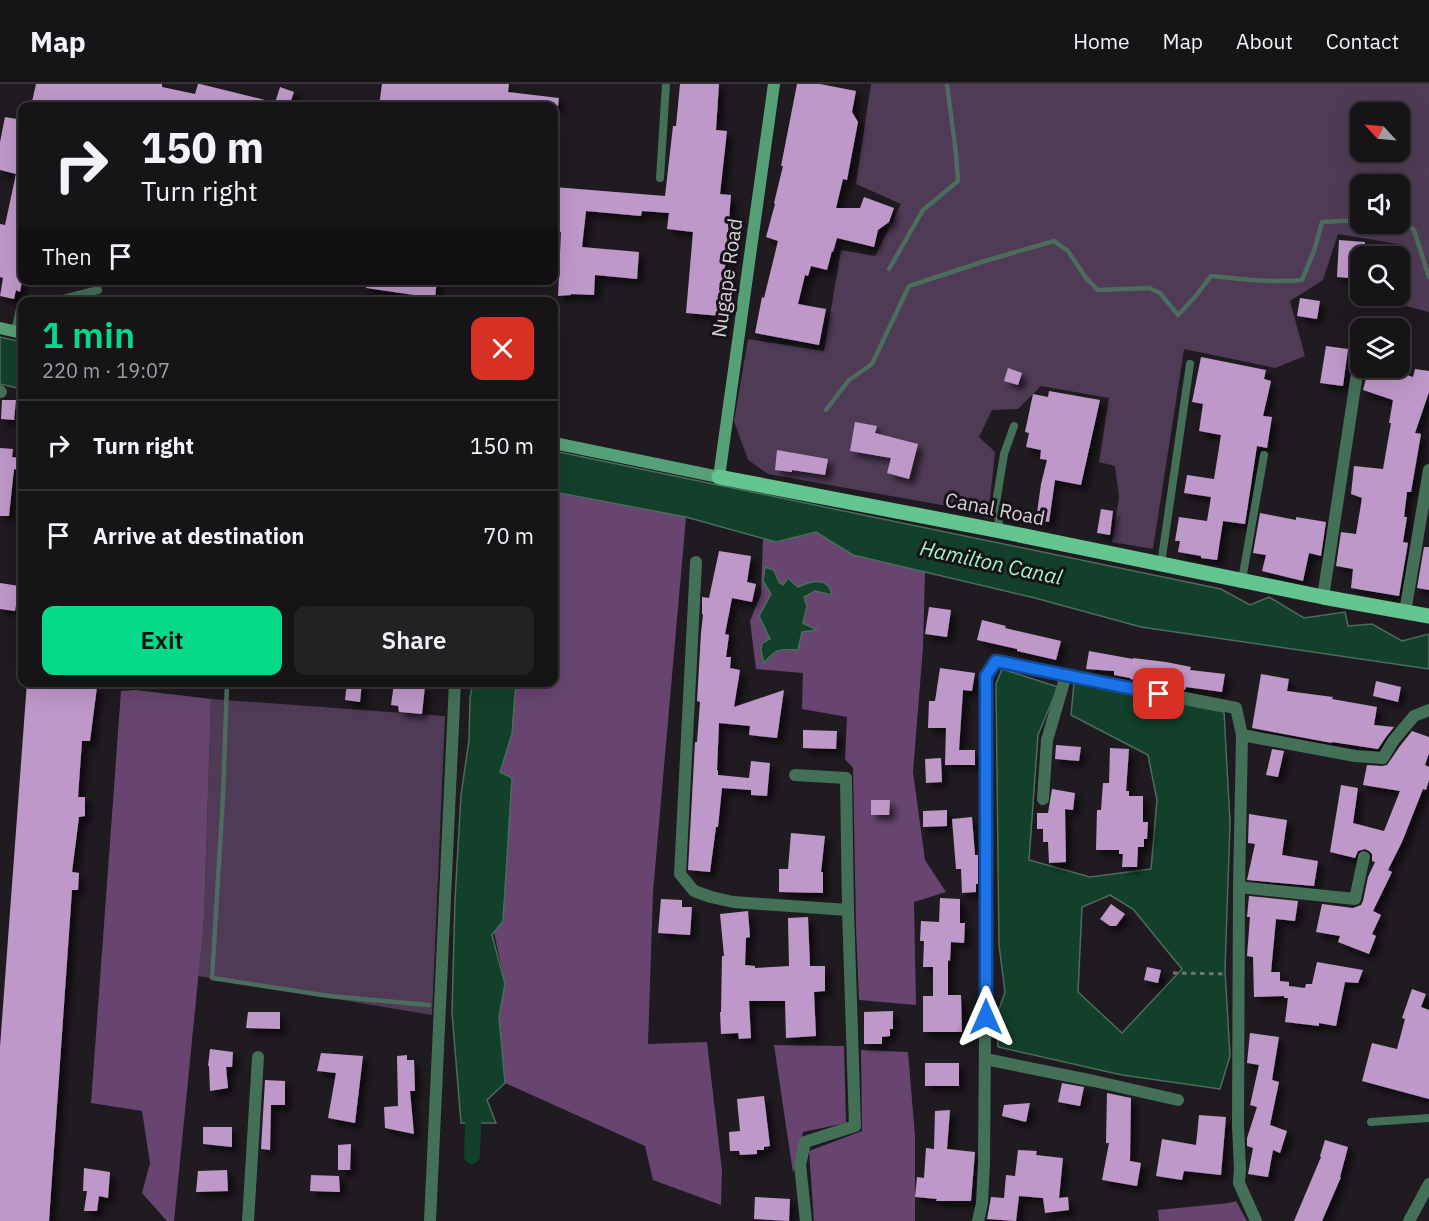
<!DOCTYPE html>
<html lang="en">
<head>
<meta charset="utf-8">
<style>
	body { margin:0; font-family:"IBM Plex Sans",sans-serif; background:#242125; color:#f1f3f6; height:100vh; display:flex; flex-direction:column; font-size:22px; white-space:nowrap }
	* { box-sizing:border-box; margin:0 }
	p { font-size:20px; color:#9e9ea2 }
	.icon { flex:none; width:33px; height:33px; fill:none; stroke:currentColor; stroke-width:2; stroke-linecap:round; stroke-linejoin:round }
	.map { position:relative; flex:1; overflow:hidden }
	.side { position:absolute; left:18px; top:213px; width:540px; height:390px; display:flex; flex-direction:column; background:#171418; border-radius:12px; box-shadow:0 6px 24px #0002,0 0 0 2px #363337 }
	.side>* { flex:none }
	.hud { position:absolute; left:18px; top:18px; width:540px; height:183px; border-radius:12px; box-shadow:0 6px 24px #0002,0 0 0 2px #363337; background:#171418; color:#f1f3f6; overflow:hidden }
	.needle { width:39px; rotate:296deg }
	.fabs { position:absolute; left:1350px; top:18px; display:grid; gap:12px }
	.fabs a { display:grid; place-items:center; width:60px; height:60px; border-radius:12px; background:#171418; box-shadow:0 6px 24px #0002,0 0 0 2px #363337; font-size:30px }
	.pin { position:absolute; display:grid; place-items:center; width:51px; height:51px; color:#fff; margin:-26px; border-radius:12px; box-shadow:0 3px 9px #0006 }
	.me { position:absolute; width:66px; margin:-33px; rotate:0deg; stroke-linejoin:round; filter:drop-shadow(0 0 4px #0008) }
	.turn { display:flex; align-items:center; gap:21px; height:126px; padding:0 24px; font-size:27px }
	.turn .icon { width:78px; height:78px; stroke-width:2.5 }
	.turn b { display:block; font-size:42px; line-height:51px }
	.then { display:flex; align-items:center; height:57px; padding:0 24px; background:#0003; gap:12px; font-size:22px }
	.round { display:grid; place-items:center; flex:none; width:63px; height:63px; border-radius:12px; background:#242125 }
	.overview { display:flex; align-items:center; justify-content:space-between; height:102px; padding:0 24px }
	h1 { font-size:36px; font-weight:600; line-height:45px; color:#07d98b }
	.button { display:flex; gap:12px; margin-top:auto; padding:12px 24px }
	.button a { flex:1; height:69px; border-radius:12px; background:#07d98b; color:#111; font-size:24px; font-weight:600; line-height:69px; text-align:center }
	.button a+a { background:#242125; color:#f1f3f6 }
	ul { padding:0; list-style:none }
	li { display:flex; align-items:center; gap:18px; height:90px; padding:0 24px; border-top:2px solid #363337 }
	li div { flex:1 }
	li b { display:block; font-size:22px }
	li em { font-style:normal }
	header { display:flex; align-items:center; gap:36px; box-sizing:border-box; height:84px; padding:0 30px; background:#171418; border-bottom:2px solid #363337 }
	header strong { font-size:28px }
	nav { display:flex; gap:33px; margin-inline-start:auto; font-size:21px }
	.map>svg:first-child { display:block }
	.green { fill:#4f3b55; fill-rule:evenodd }
	.forest { fill:#674570 }
	.water { fill:#12402a; stroke:#4c6c5d; stroke-width:1.5; fill-rule:evenodd }
	.lines { fill:none; stroke-linecap:round; stroke-linejoin:round }
	.stream { stroke:#4c6c5d; stroke-width:4.5 }
	.canal { stroke:#12402a; stroke-width:16 }
	.building { fill:#be98c8; filter:url(#shadow) }
	.path { stroke:#767377; stroke-width:3; stroke-dasharray:4.5 4.5; stroke-linecap:butt }
	.service { stroke:#447057; stroke-width:8 }
	.minor { stroke:#447057; stroke-width:12 }
	.tertiary { stroke:#447057; stroke-width:12 }
	.secondary { stroke:#56a078; stroke-width:12 }
	.primary { stroke:#64c591; stroke-width:15 }
	.route-casing { stroke:#114b97; stroke-width:15 }
	.route { stroke:#1a73e8; stroke-width:10 }
	.labels { text-anchor:middle; stroke-width:6; stroke-linejoin:round; paint-order:stroke }
	.street-label { font-size:20px; fill:#d4d2d5; stroke:#161217 }
	.water-label { font-size:21px; font-style:italic; fill:#9ff8c5; stroke:#161217 }
</style>
</head>
<body>
<header>
<strong>Map</strong>
<nav><a>Home</a><a>Map</a><a>About</a><a>Contact</a></nav>
</header>
<div class="map">
<svg width="1429" height="1137" viewBox="0 0 1429 1137">
	<defs>
		<filter id="shadow"><feDropShadow dx="5.5" dy="5.5" stdDeviation="3" flood-color="#0009"/></filter>
	</defs>
	<rect width="100%" height="100%" fill="#1f1b20"/>
	<g class="green">
		<path d="M 871,0 L 1429,0 L 1429,228 L 1406,222 L 1398,160 L 1338,150 L 1323,196 L 1290,217 L 1305,272 L 1275,284 L 1184,265 L 1153,465 L 1112,458 L 1119,413 L 1115,382 L 1099,378 L 1109,314 L 1041,302 L 1018,325 L 992,326 L 979,353 L 995,368 L 988,435 L 958,424 L 768,390 L 748,376 L 734,337 L 748,255 L 824,267 L 841,166 L 875,172 L 901,120 L 856,100 ZM 1360,28 L 1400,28 L 1400,68 L 1360,68 ZM 1360,100 L 1400,100 L 1400,140 L 1360,140 Z"/>
		<path d="M 211,615 L 445,632 L 432,931 L 198,892 L 204,836 Z"/>
	</g>
	<g class="forest">
		<path d="M 554,408 L 686,433 L 653,808 L 648,960 L 707,958 L 722,1087 L 721,1121 L 653,1096 L 645,1062 L 505,999 L 499,932 L 505,900 L 494,848 L 503,836 L 512,695 L 500,688 L 512,650 L 515,609 L 517,599 L 554,598 Z"/>
		<path d="M 816,448 L 854,471 L 925,488 L 923,563 L 913,688 L 925,776 L 946,808 L 914,818 L 916,921 L 859,916 L 856,843 L 853,684 L 845,675 L 847,633 L 802,625 L 803,589 L 756,585 L 750,537 L 761,510 L 763,455 L 776,458 Z"/>
		<path d="M 136,606 L 211,615 L 204,836 L 174,1137 L 167,1137 L 142,1109 L 150,1079 L 142,1027 L 91,1019 L 121,607 Z"/>
		<path d="M 774,961 L 844,962 L 846,1039 L 803,1048 L 793,1089 Z"/>
		<path d="M 861,966 L 908,968 L 915,1052 L 915,1137 L 814,1137 L 809,1067 L 862,1047 Z"/>
		<path d="M 1236,1117 L 1247,1137 L 1159,1137 L 1158,1126 L 1229,1119 Z"/>
	</g>
	<g class="water">
		<path d="M 0,253 L 22,258 L 22,305 L 0,300 Z"/>
		<path d="M 554,367 L 1221,505 L 1250,521 L 1269,513 L 1304,534 L 1345,528 L 1348,542 L 1372,540 L 1402,557 L 1429,550 L 1429,585 L 1141,543 L 1035,514 L 853,471 L 816,448 L 776,458 L 686,433 L 554,408 Z"/>
		<path d="M 765,483 L 774,486 L 779,498 L 783,501 L 788,494 L 798,503 C 812,497 828,492 832,511 L 815,507 L 804,513 L 807,522 L 803,539 L 817,546 L 802,548 L 798,566 C 779,565 777,564 764,579 L 761,567 L 762,559 L 770,555 L 759,532 L 771,510 L 763,497 Z"/>
		<path d="M 1002,585 L 1058,603 L 1038,651 L 1029,776 L 1090,793 L 1151,785 L 1157,716 L 1148,671 L 1071,631 L 1074,599 L 1224,628 L 1230,738 L 1225,886 L 1230,972 L 1220,1005 L 1122,991 L 998,963 L 997,931 L 1005,908 L 999,861 L 996,600 ZM 1110,811 L 1133,825 L 1182,885 L 1122,949 L 1078,908 L 1082,823 Z"/>
		<path d="M 473,599 L 517,599 L 515,609 L 512,650 L 500,688 L 512,694 L 503,837 L 492,851 L 505,900 L 499,933 L 505,999 L 487,1016 L 496,1039 L 461,1039 L 452,928 L 455,816 L 461,711 L 469,656 L 470,614 Z"/>
	</g>
	<g class="lines">
		<g class="stream">
			<path d="M 1400,139 L 1404,138 L 1414,146 L 1429,193"/>
			<path d="M 1379,140 L 1386,141 L 1397,140"/>
			<path d="M 889,185 L 923,126 L 958,97 L 956,70 L 947,0"/>
			<path d="M 826,326 L 849,296 L 872,280 L 909,202 L 985,177 L 1054,157 L 1068,167 L 1086,194 L 1098,206 L 1149,204 L 1160,209 L 1178,231 L 1195,213 L 1211,192 C 1242,195 1272,199 1302,196 L 1314,167 L 1322,138 L 1360,136"/>
			<path d="M 227,598 L 223,713 L 212,894 L 329,912 L 429,921"/>
		</g>
		<path class="canal" d="M 472,1072 L 474,1016"/>
	</g>
	<g class="building">
		<path d="M 36,0 L 162,0 L 162,3 L 195,10 L 198,0 L 200,0 L 273,18 L 272,22 L 31,22 Z"/>
		<path d="M 382,0 L 509,0 L 508,8 L 559,14 L 558,22 L 379,22 Z"/>
		<path d="M 680,0 L 719,0 L 716,46 L 727,47 L 720,110 L 731,111 L 721,232 L 686,229 L 693,148 L 667,145 L 669,129 L 642,127 L 641,132 L 586,127 L 582,163 L 639,168 L 637,195 L 595,191 L 594,211 L 571,210 L 571,211 L 558,212 L 561,148 L 554,148 L 554,103 L 665,112 L 673,42 L 676,42 Z"/>
		<path d="M 797,0 L 820,0 L 856,7 L 852,28 L 858,38 L 847,96 L 843,95 L 836,124 L 860,124 L 864,113 L 894,124 L 889,138 L 878,146 L 874,163 L 837,154 L 833,168 L 832,167 L 827,186 L 811,182 L 808,192 L 805,191 L 798,220 L 826,225 L 819,261 L 755,249 L 762,213 L 764,214 L 778,157 L 766,153 L 775,120 L 774,119 L 783,82 L 781,82 Z"/>
		<path d="M 280,3 L 294,8 L 289,22 L 274,22 Z"/>
		<path d="M 5,33 L 22,36 L 22,197 L 20,208 L 16,206 L 14,215 L 0,212 L 3,194 L 0,193 L 0,140 L 5,141 L 16,90 L 0,86 L 0,58 Z"/>
		<path d="M 1339,156 L 1365,158 L 1364,172 L 1360,172 L 1360,176 L 1351,175 L 1349,194 L 1337,193 Z"/>
		<path d="M 366,196 L 437,196 L 435,214 L 366,204 Z"/>
		<path d="M 1300,214 L 1320,217 L 1317,235 L 1297,232 Z"/>
		<path d="M 1326,262 L 1348,265 L 1343,302 L 1320,299 Z"/>
		<path d="M 1201,273 L 1266,286 L 1264,295 L 1271,297 L 1263,332 L 1272,333 L 1267,364 L 1257,362 L 1245,440 L 1223,437 L 1217,476 L 1201,474 L 1201,472 L 1178,468 L 1180,457 L 1175,457 L 1179,433 L 1207,437 L 1211,413 L 1184,409 L 1187,391 L 1214,395 L 1221,351 L 1199,347 L 1203,320 L 1192,318 Z"/>
		<path d="M 1008,284 L 1022,289 L 1018,301 L 1004,297 Z"/>
		<path d="M 1378,284 L 1385,284 L 1413,293 L 1415,285 L 1429,287 L 1429,308 L 1415,349 L 1421,350 L 1411,408 L 1407,408 L 1404,433 L 1407,433 L 1403,458 L 1408,459 L 1399,512 L 1351,504 L 1353,485 L 1336,482 L 1341,448 L 1356,450 L 1362,414 L 1351,410 L 1354,382 L 1383,385 L 1391,339 L 1389,339 L 1393,316 L 1363,306 L 1368,287 L 1376,290 Z"/>
		<path d="M 1049,307 L 1100,316 L 1081,401 L 1055,396 L 1049,438 L 1036,436 L 1041,400 L 1047,376 L 1040,375 L 1041,366 L 1026,363 L 1029,349 L 1025,348 L 1033,310 L 1048,313 Z"/>
		<path d="M 2,316 L 16,316 L 14,336 L 1,335 Z"/>
		<path d="M 855,338 L 877,342 L 875,349 L 918,360 L 909,395 L 887,389 L 891,374 L 850,367 Z"/>
		<path d="M 0,364 L 13,365 L 12,373 L 19,374 L 18,386 L 14,385 L 9,432 L 0,432 Z"/>
		<path d="M 777,366 L 828,375 L 825,391 L 792,386 L 792,388 L 775,386 Z"/>
		<path d="M 1101,425 L 1113,427 L 1110,451 L 1097,449 Z"/>
		<path d="M 1260,429 L 1296,436 L 1296,433 L 1326,438 L 1321,472 L 1309,469 L 1303,497 L 1262,487 L 1266,471 L 1253,469 Z"/>
		<path d="M 1424,463 L 1429,463 L 1429,506 L 1417,504 Z"/>
		<path d="M 719,467 L 751,472 L 747,498 L 756,500 L 752,518 L 732,514 L 725,550 L 729,551 L 726,573 L 731,573 L 730,584 L 740,586 L 734,623 L 784,606 L 777,654 L 749,651 L 750,642 L 719,639 L 717,686 L 718,686 L 718,691 L 749,694 L 751,677 L 770,679 L 767,712 L 751,711 L 751,706 L 722,704 L 718,743 L 716,743 L 710,788 L 688,786 L 695,658 L 697,658 L 700,618 L 697,617 L 701,549 L 703,531 L 702,530 L 702,513 L 709,514 Z"/>
		<path d="M 0,499 L 19,502 L 15,527 L 0,525 Z"/>
		<path d="M 929,523 L 951,526 L 947,553 L 925,550 Z"/>
		<path d="M 982,536 L 1006,542 L 1005,544 L 1061,557 L 1056,576 L 1017,567 L 1017,565 L 977,556 Z"/>
		<path d="M 1089,567 L 1133,575 L 1133,574 L 1166,578 L 1191,583 L 1190,586 L 1225,590 L 1222,608 L 1186,603 L 1185,606 L 1161,601 L 1161,599 L 1130,595 L 1130,594 L 1114,591 L 1114,587 L 1086,585 Z"/>
		<path d="M 940,584 L 975,589 L 972,607 L 963,606 L 959,666 L 975,666 L 975,681 L 945,681 L 946,644 L 928,644 L 929,617 L 935,617 Z"/>
		<path d="M 1261,590 L 1289,595 L 1287,607 L 1333,613 L 1332,615 L 1377,623 L 1374,641 L 1394,643 L 1386,653 L 1378,665 L 1332,658 L 1332,659 L 1252,644 Z"/>
		<path d="M 1376,597 L 1401,603 L 1398,618 L 1373,612 Z"/>
		<path d="M 27,598 L 97,603 L 90,657 L 82,657 L 78,713 L 85,713 L 85,732 L 79,733 L 72,788 L 79,789 L 78,806 L 72,806 L 49,1137 L 0,1137 L 0,963 Z"/>
		<path d="M 347,598 L 362,598 L 360,618 L 345,616 Z"/>
		<path d="M 394,599 L 425,602 L 422,630 L 399,628 L 398,622 L 391,621 Z"/>
		<path d="M 803,646 L 837,647 L 836,665 L 803,664 Z"/>
		<path d="M 1412,647 L 1429,653 L 1429,669 L 1425,681 L 1429,683 L 1429,696 L 1426,706 L 1423,705 L 1402,758 L 1388,786 L 1392,788 L 1373,827 L 1381,831 L 1372,850 L 1376,852 L 1369,870 L 1338,858 L 1340,852 L 1316,848 L 1322,820 L 1353,824 L 1361,821 L 1363,817 L 1368,793 L 1375,778 L 1372,777 L 1372,770 L 1369,767 L 1365,765 L 1358,767 L 1355,774 L 1330,768 L 1341,701 L 1358,704 L 1353,739 L 1384,747 L 1400,707 L 1363,701 L 1367,681 L 1382,682 L 1387,681 L 1400,662 Z"/>
		<path d="M 1056,661 L 1081,663 L 1079,677 L 1055,675 Z"/>
		<path d="M 1110,664 L 1129,665 L 1126,707 L 1129,707 L 1129,712 L 1143,712 L 1143,738 L 1148,738 L 1147,755 L 1144,755 L 1144,763 L 1138,763 L 1137,783 L 1122,783 L 1123,770 L 1119,770 L 1119,766 L 1096,766 L 1097,726 L 1101,726 L 1103,699 L 1109,699 Z"/>
		<path d="M 1272,665 L 1284,667 L 1278,693 L 1266,691 Z"/>
		<path d="M 941,674 L 942,698 L 926,699 L 925,675 Z"/>
		<path d="M 1052,705 L 1075,709 L 1073,726 L 1065,725 L 1066,778 L 1049,779 L 1048,758 L 1043,758 L 1043,745 L 1037,745 L 1037,729 L 1048,729 Z"/>
		<path d="M 871,716 L 890,716 L 889,731 L 871,731 Z"/>
		<path d="M 947,726 L 947,742 L 923,743 L 923,727 Z"/>
		<path d="M 1249,730 L 1287,736 L 1282,771 L 1318,777 L 1314,802 L 1247,796 L 1255,760 L 1248,759 Z"/>
		<path d="M 972,733 L 975,771 L 978,771 L 978,800 L 976,800 L 976,808 L 962,809 L 961,785 L 956,785 L 952,735 Z"/>
		<path d="M 791,749 L 825,752 L 821,788 L 823,788 L 823,809 L 779,808 L 779,785 L 788,785 Z"/>
		<path d="M 1249,812 L 1298,817 L 1295,837 L 1276,835 L 1271,888 L 1280,888 L 1280,897 L 1289,898 L 1289,902 L 1305,904 L 1306,900 L 1312,900 L 1317,878 L 1363,886 L 1358,899 L 1345,898 L 1336,942 L 1319,939 L 1319,942 L 1285,938 L 1288,914 L 1284,914 L 1284,912 L 1254,913 L 1253,873 L 1247,872 L 1250,833 L 1247,833 Z"/>
		<path d="M 940,814 L 960,815 L 960,839 L 965,839 L 964,859 L 951,858 L 950,877 L 948,876 L 948,911 L 961,911 L 962,948 L 923,948 L 923,912 L 933,912 L 933,883 L 923,883 L 924,857 L 920,857 L 921,837 L 939,838 Z"/>
		<path d="M 661,815 L 682,816 L 682,823 L 692,823 L 690,851 L 658,849 Z"/>
		<path d="M 1111,820 L 1125,830 L 1116,842 L 1110,842 L 1100,835 Z"/>
		<path d="M 748,827 L 750,853 L 746,854 L 745,881 L 755,882 L 755,884 L 789,882 L 788,834 L 808,833 L 810,882 L 825,882 L 825,907 L 814,908 L 816,952 L 786,954 L 785,917 L 749,917 L 751,954 L 739,955 L 738,949 L 721,950 L 720,928 L 721,928 L 722,872 L 724,872 L 720,830 Z"/>
		<path d="M 1147,883 L 1161,886 L 1158,899 L 1144,896 Z"/>
		<path d="M 1412,905 L 1426,910 L 1421,923 L 1429,926 L 1429,1015 L 1362,997 L 1372,959 L 1397,965 L 1405,935 L 1402,934 Z"/>
		<path d="M 893,927 L 893,945 L 890,945 L 890,952 L 882,953 L 882,960 L 864,960 L 864,928 Z"/>
		<path d="M 248,928 L 280,928 L 280,945 L 246,944 Z"/>
		<path d="M 1250,949 L 1279,953 L 1272,996 L 1279,998 L 1270,1041 L 1287,1047 L 1280,1069 L 1273,1066 L 1268,1093 L 1248,1090 L 1253,1064 L 1247,1062 L 1247,1054 L 1257,1023 L 1250,1021 L 1259,981 L 1247,979 Z"/>
		<path d="M 210,965 L 233,968 L 232,983 L 226,983 L 228,1004 L 210,1007 L 209,982 L 208,982 Z"/>
		<path d="M 321,969 L 363,972 L 355,1039 L 328,1034 L 336,989 L 317,987 Z"/>
		<path d="M 407,971 L 407,976 L 414,976 L 415,1007 L 410,1007 L 414,1050 L 385,1044 L 384,1023 L 398,1022 L 397,972 Z"/>
		<rect x="925" y="979" width="34" height="23"/>
		<path d="M 265,996 L 285,997 L 285,1021 L 271,1021 L 270,1066 L 261,1065 Z"/>
		<path d="M 1062,999 L 1084,1003 L 1080,1022 L 1058,1018 Z"/>
		<path d="M 1107,1009 L 1131,1014 L 1130,1077 L 1141,1079 L 1137,1102 L 1102,1096 L 1109,1059 L 1106,1059 Z"/>
		<path d="M 764,1012 L 770,1062 L 764,1063 L 764,1066 L 757,1066 L 757,1070 L 740,1071 L 739,1067 L 730,1067 L 729,1048 L 740,1047 L 737,1015 Z"/>
		<path d="M 1030,1019 L 1026,1038 L 1002,1032 L 1004,1021 Z"/>
		<path d="M 950,1026 L 947,1065 L 975,1068 L 971,1117 L 936,1117 L 937,1115 L 915,1113 L 917,1093 L 924,1094 L 926,1064 L 934,1065 L 935,1027 Z"/>
		<path d="M 1199,1031 L 1226,1033 L 1221,1091 L 1184,1087 L 1182,1096 L 1156,1092 L 1162,1055 L 1196,1061 Z"/>
		<path d="M 203,1043 L 232,1043 L 232,1063 L 203,1060 Z"/>
		<path d="M 1325,1056 L 1348,1063 L 1340,1093 L 1341,1093 L 1322,1137 L 1294,1137 L 1321,1073 L 1320,1072 Z"/>
		<path d="M 351,1060 L 350,1086 L 338,1086 L 338,1061 Z"/>
		<path d="M 1018,1066 L 1037,1067 L 1036,1071 L 1063,1074 L 1059,1114 L 1068,1113 L 1069,1126 L 1045,1129 L 1043,1114 L 1019,1112 L 1016,1137 L 987,1135 L 991,1113 L 1004,1114 L 1006,1091 L 1015,1092 Z"/>
		<path d="M 84,1084 L 110,1088 L 108,1114 L 99,1112 L 97,1127 L 84,1127 L 87,1107 L 83,1107 Z"/>
		<path d="M 227,1086 L 228,1107 L 196,1108 L 198,1087 Z"/>
		<path d="M 311,1091 L 339,1092 L 340,1108 L 310,1107 Z"/>
		<path d="M 755,1113 L 790,1115 L 789,1137 L 754,1135 Z"/>
	</g>
	<g class="lines">
		<path class="path" d="M 1173,889 L 1225,890"/>
		<g class="service">
			<path d="M 660,94 L 666,0"/>
			<path d="M 51,218 L 98,206"/>
			<path d="M 15,247 L 20,225 L 22,224"/>
			<path d="M 1000,447 L 996,419 L 1004,370 L 1014,342"/>
			<path d="M 1161,480 L 1190,280"/>
			<path d="M 1242,496 L 1264,371"/>
			<path d="M 1371,1038 L 1429,1034"/>
		</g>
		<g class="minor">
			<path d="M 1365,244 L 1366,239"/>
			<path d="M 0,307 L 1,308"/>
			<path d="M 696,478 L 680,790 L 694,807 L 711,813 L 733,818 L 848,826"/>
			<path d="M 1323,513 L 1360,270"/>
			<path d="M 1405,528 L 1429,386"/>
			<path d="M 1242,651 L 1355,672 L 1383,674 L 1393,657 L 1414,632 L 1429,626"/>
			<path d="M 795,691 L 846,694 L 848,826 L 855,1042 L 805,1058 L 800,1081 L 806,1137"/>
			<path d="M 1043,715 L 1047,656 L 1066,591"/>
			<path d="M 1239,803 L 1355,815 L 1364,773"/>
			<path d="M 985,975 L 1094,997 L 1178,1016"/>
			<path d="M 248,1137 L 258,973"/>
			<path d="M 430,1137 L 455,598"/>
			<path d="M 978,1137 L 982,1119 L 984,1078 L 986,829 L 986,592 L 996,577 L 1236,624 L 1242,651 L 1239,803 L 1238,1042 L 1240,1085 L 1239,1099 L 1256,1137"/>
		</g>
		<path class="tertiary" d="M 1409,1137 L 1429,1100"/>
		<g class="secondary">
			<path d="M 0,244 L 22,249"/>
			<path d="M 554,359 L 719,393 L 774,0"/>
		</g>
		<path class="primary" d="M 719,393 L 1000,447 L 1323,513 L 1429,532"/>
	</g>
	<g class="lines">
		<defs>
			<path id="route" d="M 986,933 L 986,592 L 996,577 L 1159,610"/>
		</defs>
		<use href="#route" class="route-casing"/>
		<use href="#route" class="route"/>
	</g>
	<g class="labels">
		<g class="street-label">
			<text transform="translate(727 194) rotate(-82)" y="7">Nugape Road</text>
			<text transform="translate(995 425) rotate(11)" y="7">Canal Road</text>
		</g>
		<g class="water-label">
			<text transform="translate(991 479) rotate(12)" y="7">Hamilton Canal</text>
		</g>
	</g>
</svg>
<div class="fabs">
<a><svg class="needle" viewBox="-14 -14 28 28"><path d="M0-13l5 13h-10z" fill="#e53935"/><path d="M0 13l5-13h-10z" fill="#9e9ea2"/></svg></a>
<a><svg class="icon" aria-label="sound" viewBox="0 0 24 24"><path d="M4 9h4l5-4v14l-5-4H4zM17 9q2 3 0 6"/></svg></a>
<a><svg class="icon" aria-label="search" viewBox="0 0 24 24"><circle cx="10" cy="10" r="6"/><path d="M15 15l6 6"/></svg></a>
<a><svg class="icon" aria-label="layers" viewBox="0 0 24 24"><path d="M12 4l9 5-9 5-9-5zM3 14l9 5 9-5"/></svg></a>
</div>
<div class="pin" style="left:1159px;top:610px;background:#d93025"><svg class="icon" aria-label="arrive" viewBox="0 0 24 24"><path d="M6 21V4h12l-3 4 3 4H6"/></svg></div>
<svg class="me" style="left:986px;top:933px" viewBox="-20 -20 40 40"><path d="M0-17L14 15 0 8-14 15z" fill="#1a73e8" stroke="#fff" stroke-width="4"/></svg>
<div class="hud">
<div class="turn"><svg class="icon" aria-label="right" viewBox="0 0 24 24"><path d="M7 20v-9h11M14 6l5 5-5 5"/></svg><div><b>150 m</b>Turn right</div></div>
<div class="then">Then<svg class="icon" aria-label="arrive" viewBox="0 0 24 24"><path d="M6 21V4h12l-3 4 3 4H6"/></svg></div>
</div>
<section class="side">
<div class="overview"><div><h1>1 min</h1><p>220 m · 19:07</p></div><a class="round" style="background:#d93025;color:#fff"><svg class="icon" aria-label="close" viewBox="0 0 24 24"><path d="M6 6l12 12M18 6L6 18"/></svg></a></div>
<ul>
<li><svg class="icon" aria-label="right" viewBox="0 0 24 24"><path d="M7 20v-9h11M14 6l5 5-5 5"/></svg><div><b>Turn right</b></div><em>150 m</em></li>
<li><svg class="icon" aria-label="arrive" viewBox="0 0 24 24"><path d="M6 21V4h12l-3 4 3 4H6"/></svg><div><b>Arrive at destination</b></div><em>70 m</em></li>
</ul>
<div class="button"><a>Exit</a><a>Share</a></div>
</section>
</div>
</body>
</html>
